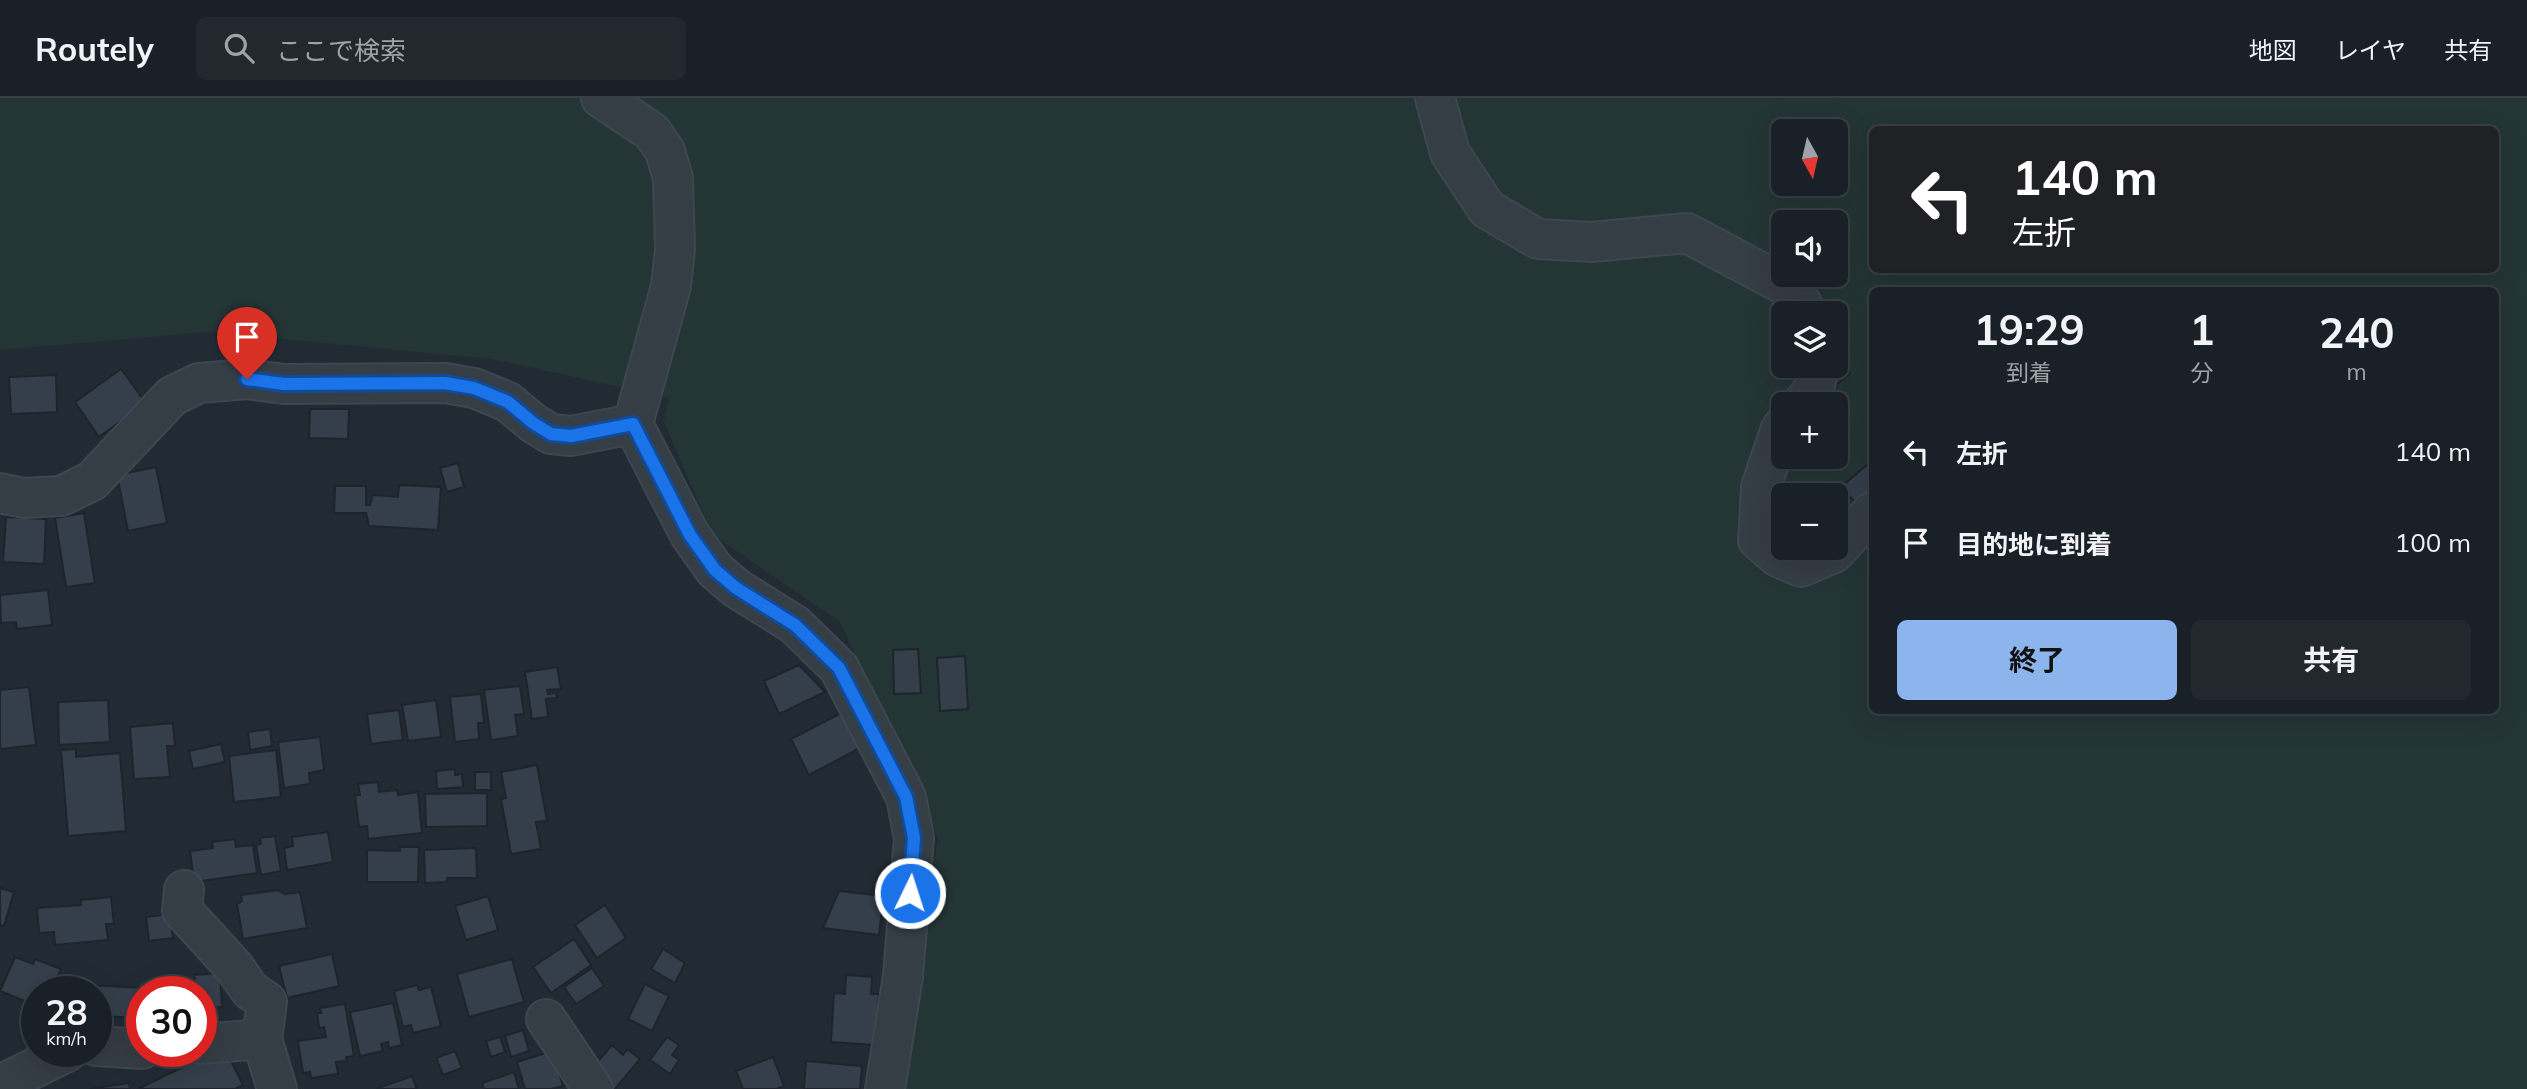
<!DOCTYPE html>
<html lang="ja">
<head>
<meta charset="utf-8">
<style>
	body { margin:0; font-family:Mulish,"Noto Sans JP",sans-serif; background:#23282f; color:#f1f3f6; height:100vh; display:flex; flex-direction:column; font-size:26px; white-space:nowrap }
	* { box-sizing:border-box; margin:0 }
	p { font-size:23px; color:#9fa3a7 }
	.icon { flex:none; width:38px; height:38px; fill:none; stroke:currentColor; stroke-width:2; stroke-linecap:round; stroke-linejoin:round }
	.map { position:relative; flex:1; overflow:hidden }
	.details { position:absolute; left:1869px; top:189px; width:630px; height:427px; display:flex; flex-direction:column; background:#1a2027; border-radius:10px; box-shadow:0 7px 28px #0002,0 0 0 2px #383e44 }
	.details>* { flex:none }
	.guide { position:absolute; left:1869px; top:28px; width:630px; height:147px; border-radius:10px; box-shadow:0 7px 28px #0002,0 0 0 2px #383e44; background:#202124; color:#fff; overflow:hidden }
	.needle { width:46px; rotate:172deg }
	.tools { position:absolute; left:1771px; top:21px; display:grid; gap:14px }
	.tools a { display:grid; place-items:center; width:77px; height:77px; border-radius:10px; background:#1a2027; box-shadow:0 7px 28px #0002,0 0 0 2px #383e44; font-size:35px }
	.speed { position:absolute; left:21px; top:878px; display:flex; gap:14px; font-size:35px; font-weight:700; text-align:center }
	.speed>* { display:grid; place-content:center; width:91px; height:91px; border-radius:50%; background:#1a2027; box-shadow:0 7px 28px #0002,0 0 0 2px #383e44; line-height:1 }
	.speed small { font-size:18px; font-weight:400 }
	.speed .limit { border:10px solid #d22; background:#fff; color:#111 }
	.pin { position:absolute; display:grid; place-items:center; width:60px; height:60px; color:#fff; margin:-72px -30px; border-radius:50% 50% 50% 0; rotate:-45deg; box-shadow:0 0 7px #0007 }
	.pin .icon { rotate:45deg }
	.me { position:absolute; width:77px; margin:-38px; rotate:4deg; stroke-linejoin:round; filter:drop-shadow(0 0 5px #0008) }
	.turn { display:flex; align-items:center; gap:24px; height:147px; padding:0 28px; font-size:32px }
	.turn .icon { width:91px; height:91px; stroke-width:2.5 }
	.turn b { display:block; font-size:49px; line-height:60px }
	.eta { display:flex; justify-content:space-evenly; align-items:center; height:119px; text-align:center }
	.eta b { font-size:42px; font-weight:700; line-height:49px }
	.cta { display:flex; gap:14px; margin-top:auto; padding:14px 28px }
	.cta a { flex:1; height:80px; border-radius:10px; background:#8bb5ec; color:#111; font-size:28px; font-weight:700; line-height:80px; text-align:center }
	.cta a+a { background:#23282f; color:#f1f3f6 }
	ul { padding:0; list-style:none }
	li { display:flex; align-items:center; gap:21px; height:91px; padding:0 28px }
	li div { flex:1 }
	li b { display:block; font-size:26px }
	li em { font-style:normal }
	header { display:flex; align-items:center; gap:42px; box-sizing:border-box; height:98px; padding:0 35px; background:#1a2027; border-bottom:2px solid #383e44 }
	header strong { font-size:33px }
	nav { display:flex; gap:38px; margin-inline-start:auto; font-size:24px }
	.search { width:490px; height:63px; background:#23282f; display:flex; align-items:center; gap:18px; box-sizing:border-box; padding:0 24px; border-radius:10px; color:#9fa3a7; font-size:26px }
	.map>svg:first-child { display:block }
	.green { fill:#243536; fill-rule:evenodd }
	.building { fill:#343f4b; stroke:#1d242c; stroke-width:2 }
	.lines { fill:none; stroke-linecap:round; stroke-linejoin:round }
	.minor-casing { stroke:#3e464f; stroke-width:42 }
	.minor { stroke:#353d45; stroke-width:38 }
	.route-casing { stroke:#114b97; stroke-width:18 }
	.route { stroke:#1a73e8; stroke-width:12 }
</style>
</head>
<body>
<header>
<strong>Routely</strong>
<div class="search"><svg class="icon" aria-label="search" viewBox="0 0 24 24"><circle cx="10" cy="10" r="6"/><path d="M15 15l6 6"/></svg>ここで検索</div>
<nav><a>地図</a><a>レイヤ</a><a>共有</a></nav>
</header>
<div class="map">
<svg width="2527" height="991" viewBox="0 0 2527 991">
	<rect width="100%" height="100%" fill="#222b34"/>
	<path class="green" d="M 0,0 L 2527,0 L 2527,991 L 900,991 L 938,740 L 840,524 L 712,436 L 664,324 L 669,300 L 493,261 L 206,234 L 0,252 ZM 1872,32 L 2496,32 L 2496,172 L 1872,172 ZM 1783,33 L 1836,33 L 1836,86 L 1783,86 ZM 1783,124 L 1836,124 L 1836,177 L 1783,177 ZM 1872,192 L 2496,192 L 2496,612 L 1872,612 ZM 1783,215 L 1836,215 L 1836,268 L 1783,268 ZM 1783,306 L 1836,306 L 1836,359 L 1783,359 ZM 1783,397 L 1836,397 L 1836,450 L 1783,450 Z"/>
	<g class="building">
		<path d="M 1837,258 L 1850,275 L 1831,291 L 1836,259 Z"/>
		<path d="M 121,271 L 146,305 L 99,339 L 75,304 Z"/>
		<path d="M 56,277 L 57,314 L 11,316 L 9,279 Z"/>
		<path d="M 310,311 L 349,311 L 348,341 L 309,340 Z"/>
		<path d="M 458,365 L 464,389 L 447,394 L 440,370 Z"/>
		<path d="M 1868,366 L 1872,371 L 1872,394 L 1858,407 L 1841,389 Z"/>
		<path d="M 156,369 L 167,425 L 128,433 L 117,377 Z"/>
		<path d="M 399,387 L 441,389 L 438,432 L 369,428 L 366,415 L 334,415 L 335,388 L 366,388 L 366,407 L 370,407 L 373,397 L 398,399 Z"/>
		<path d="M 1841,398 L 1852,407 L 1838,422 L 1836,420 L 1836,404 Z"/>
		<path d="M 84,415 L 95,485 L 66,489 L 55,420 Z"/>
		<path d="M 6,419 L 46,421 L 44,466 L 3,464 Z"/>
		<path d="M 48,492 L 52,527 L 17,531 L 16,524 L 1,525 L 0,497 Z"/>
		<path d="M 918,551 L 921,595 L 894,596 L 893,552 Z"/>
		<path d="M 965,558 L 968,611 L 940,613 L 937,560 Z"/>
		<path d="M 799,567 L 825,594 L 779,616 L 764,583 Z"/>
		<path d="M 557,569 L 561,591 L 547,592 L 548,596 L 556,595 L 557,600 L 546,601 L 548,619 L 532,621 L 525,574 Z"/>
		<path d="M 520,588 L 524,616 L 515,617 L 518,638 L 491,642 L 484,592 Z"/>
		<path d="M 29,589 L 36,647 L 0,651 L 0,592 Z"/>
		<path d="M 481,596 L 484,625 L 478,625 L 479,641 L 455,644 L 450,599 Z"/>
		<path d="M 108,602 L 110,644 L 59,647 L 58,604 Z"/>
		<path d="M 436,602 L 441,639 L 408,643 L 402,607 Z"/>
		<path d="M 399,612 L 403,642 L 371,646 L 367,616 Z"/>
		<path d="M 841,615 L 860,650 L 809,677 L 791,641 Z"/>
		<path d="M 173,625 L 175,648 L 167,648 L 170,679 L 134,681 L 130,629 Z"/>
		<path d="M 270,631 L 272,648 L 250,652 L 248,634 Z"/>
		<path d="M 320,639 L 324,672 L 309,675 L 310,686 L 284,690 L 278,644 Z"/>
		<path d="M 221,646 L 225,664 L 193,671 L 189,653 Z"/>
		<path d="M 76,651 L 76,659 L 120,655 L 126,733 L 68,738 L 61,652 Z"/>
		<path d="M 276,652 L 281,699 L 234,704 L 229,658 Z"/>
		<path d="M 537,667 L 547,723 L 536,724 L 541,751 L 511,756 L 501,701 L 506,700 L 501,674 Z"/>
		<path d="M 455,671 L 455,677 L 462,676 L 463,689 L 437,691 L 436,673 Z"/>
		<rect x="475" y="674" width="16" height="18"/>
		<path d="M 378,684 L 379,694 L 397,692 L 398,697 L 418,694 L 422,735 L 368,741 L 367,728 L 359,729 L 355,697 L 360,697 L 358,686 Z"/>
		<path d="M 487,695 L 487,728 L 426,729 L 425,696 Z"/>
		<path d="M 328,734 L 333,764 L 287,772 L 284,750 L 293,748 L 292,739 Z"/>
		<path d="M 275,738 L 281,773 L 261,777 L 256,747 L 261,746 L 260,740 Z"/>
		<path d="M 235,741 L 236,749 L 253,747 L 257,775 L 194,784 L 190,753 L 213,750 L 212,744 Z"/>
		<path d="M 400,749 L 419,749 L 418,784 L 367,784 L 367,752 L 400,753 Z"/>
		<path d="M 476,750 L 477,780 L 447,780 L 447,784 L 425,785 L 424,752 Z"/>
		<path d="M 0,790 L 14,794 L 4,828 L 0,827 Z"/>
		<path d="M 278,792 L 285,796 L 300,794 L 307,830 L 243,841 L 237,806 L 242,803 L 241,797 Z"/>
		<path d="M 839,793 L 884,798 L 879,837 L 823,830 Z"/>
		<path d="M 488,798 L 498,832 L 466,842 L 455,808 Z"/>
		<path d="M 111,799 L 114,826 L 106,826 L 108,842 L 55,847 L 54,834 L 39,835 L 37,810 L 81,807 L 81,802 Z"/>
		<path d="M 605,807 L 626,840 L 597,860 L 575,827 Z"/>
		<path d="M 170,816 L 173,840 L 149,843 L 146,819 Z"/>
		<path d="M 574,841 L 591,867 L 551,895 L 533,869 Z"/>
		<path d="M 663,851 L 685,865 L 675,885 L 651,871 Z"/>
		<path d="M 332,856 L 339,888 L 287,900 L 279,868 Z"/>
		<path d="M 15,859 L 33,866 L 35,861 L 61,871 L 51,894 L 37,894 L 37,908 L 0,893 Z"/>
		<path d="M 512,861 L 524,904 L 469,919 L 457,876 Z"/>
		<path d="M 592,870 L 604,888 L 576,906 L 564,889 Z"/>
		<path d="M 220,875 L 222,909 L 201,910 L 201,894 L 163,894 L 162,885 L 195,883 L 194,877 Z"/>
		<path d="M 846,877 L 872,879 L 871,896 L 879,896 L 875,947 L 831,944 L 834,895 L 845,896 Z"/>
		<path d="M 645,886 L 669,898 L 652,933 L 628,921 Z"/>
		<path d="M 87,887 L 145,890 L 145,894 L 142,894 L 142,920 L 96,918 L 96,894 L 86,894 Z"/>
		<path d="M 417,887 L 419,892 L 431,889 L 441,928 L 413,935 L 411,927 L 403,929 L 394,893 Z"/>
		<path d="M 393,905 L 402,947 L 389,950 L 388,944 L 381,946 L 383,953 L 360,958 L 350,914 Z"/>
		<path d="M 345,906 L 354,958 L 346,959 L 347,963 L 336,964 L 338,976 L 311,980 L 310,974 L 303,975 L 298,943 L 326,939 L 324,929 L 319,930 L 317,915 L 321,915 L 320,910 Z"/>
		<path d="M 523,932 L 529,953 L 511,959 L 505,938 Z"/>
		<path d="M 500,939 L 505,954 L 491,959 L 486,943 Z"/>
		<path d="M 667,939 L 679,947 L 672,957 L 679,962 L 670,976 L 650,962 Z"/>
		<path d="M 612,947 L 623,957 L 627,951 L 640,961 L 615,991 L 607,991 L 588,975 Z"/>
		<path d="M 224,949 L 243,987 L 235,991 L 138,991 Z"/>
		<path d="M 455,953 L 462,970 L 443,977 L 436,960 Z"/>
		<path d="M 552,953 L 563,988 L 551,991 L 525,991 L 517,964 Z"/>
		<path d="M 773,959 L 784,988 L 777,991 L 743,991 L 736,973 Z"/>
		<path d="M 806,963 L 862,968 L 860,991 L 804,991 Z"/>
		<path d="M 514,974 L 519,991 L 484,991 L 482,985 Z"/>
		<path d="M 412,978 L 417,991 L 376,991 Z"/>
		<path d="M 129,985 L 130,991 L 90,991 Z"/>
	</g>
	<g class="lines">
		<defs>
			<g id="minor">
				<path d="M 601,0 L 652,34 L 665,53 L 673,80 L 675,152 L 671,188 L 633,326 L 690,437 L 715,472 L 736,490 L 795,527 L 839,570 L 906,699 L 914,740 L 903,878 L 885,991"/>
				<path d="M 1435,0 L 1450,55 L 1487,111 L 1538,141 L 1592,144 L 1687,135 L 1794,192 L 1807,215"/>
				<path d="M 1802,306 L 1813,293 L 1820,268"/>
				<path d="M 1783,328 L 1780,333 L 1761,389 L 1758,442 L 1778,459 L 1801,469 L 1834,455 L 1872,414"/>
				<path d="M 0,395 L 24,400 L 61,398 L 92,383 L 172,298 L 199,285 L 247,281 L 284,286 L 445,285 L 474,290 L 508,304 L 533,325 L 551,336 L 571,338 L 633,326"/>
				<path d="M 184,792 L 182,812 L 234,869 L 250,892 L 267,904 L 262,941"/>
				<path d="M 546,921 L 593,991"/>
				<path d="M 201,946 L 262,941 L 277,991"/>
				<path d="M 96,948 L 142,951"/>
				<path d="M 10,982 L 67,954"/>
			</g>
		</defs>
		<use href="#minor" class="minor-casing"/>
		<use href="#minor" class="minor"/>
	</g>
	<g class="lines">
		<defs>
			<path id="route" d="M 247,281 L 284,286 L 445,285 L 474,290 L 508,304 L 533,325 L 551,336 L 571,338 L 633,326 L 690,437 L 715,472 L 736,490 L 795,527 L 839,570 L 906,699 L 914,740 L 910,795"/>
		</defs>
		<use href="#route" class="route-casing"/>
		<use href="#route" class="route"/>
	</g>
</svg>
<div class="tools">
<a><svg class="needle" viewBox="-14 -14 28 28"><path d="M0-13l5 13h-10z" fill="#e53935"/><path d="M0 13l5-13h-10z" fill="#9fa3a7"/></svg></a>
<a><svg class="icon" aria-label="sound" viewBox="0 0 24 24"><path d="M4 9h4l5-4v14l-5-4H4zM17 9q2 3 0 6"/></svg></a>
<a><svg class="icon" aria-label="layers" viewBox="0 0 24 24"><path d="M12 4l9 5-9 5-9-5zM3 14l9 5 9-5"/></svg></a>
<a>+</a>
<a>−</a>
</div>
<div class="speed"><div>28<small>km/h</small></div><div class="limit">30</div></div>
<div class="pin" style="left:247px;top:281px;background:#d93025"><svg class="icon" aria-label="arrive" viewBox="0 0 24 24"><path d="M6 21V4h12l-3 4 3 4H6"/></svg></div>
<svg class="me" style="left:910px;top:795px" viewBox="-20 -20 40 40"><circle r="17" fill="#1a73e8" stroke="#fff" stroke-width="3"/><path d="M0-11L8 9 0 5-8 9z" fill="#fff"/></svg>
<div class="guide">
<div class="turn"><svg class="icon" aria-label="left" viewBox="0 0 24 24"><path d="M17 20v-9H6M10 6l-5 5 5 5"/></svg><div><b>140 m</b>左折</div></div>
</div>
<section class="details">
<div class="eta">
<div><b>19:29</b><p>到着</p></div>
<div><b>1</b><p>分</p></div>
<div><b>240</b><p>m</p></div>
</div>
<ul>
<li><svg class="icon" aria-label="left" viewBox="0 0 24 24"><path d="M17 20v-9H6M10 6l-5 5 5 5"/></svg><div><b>左折</b></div><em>140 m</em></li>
<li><svg class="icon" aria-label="arrive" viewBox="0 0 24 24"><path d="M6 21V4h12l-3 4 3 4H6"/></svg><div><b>目的地に到着</b></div><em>100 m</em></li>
</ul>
<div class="cta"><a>終了</a><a>共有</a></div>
</section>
</div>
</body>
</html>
